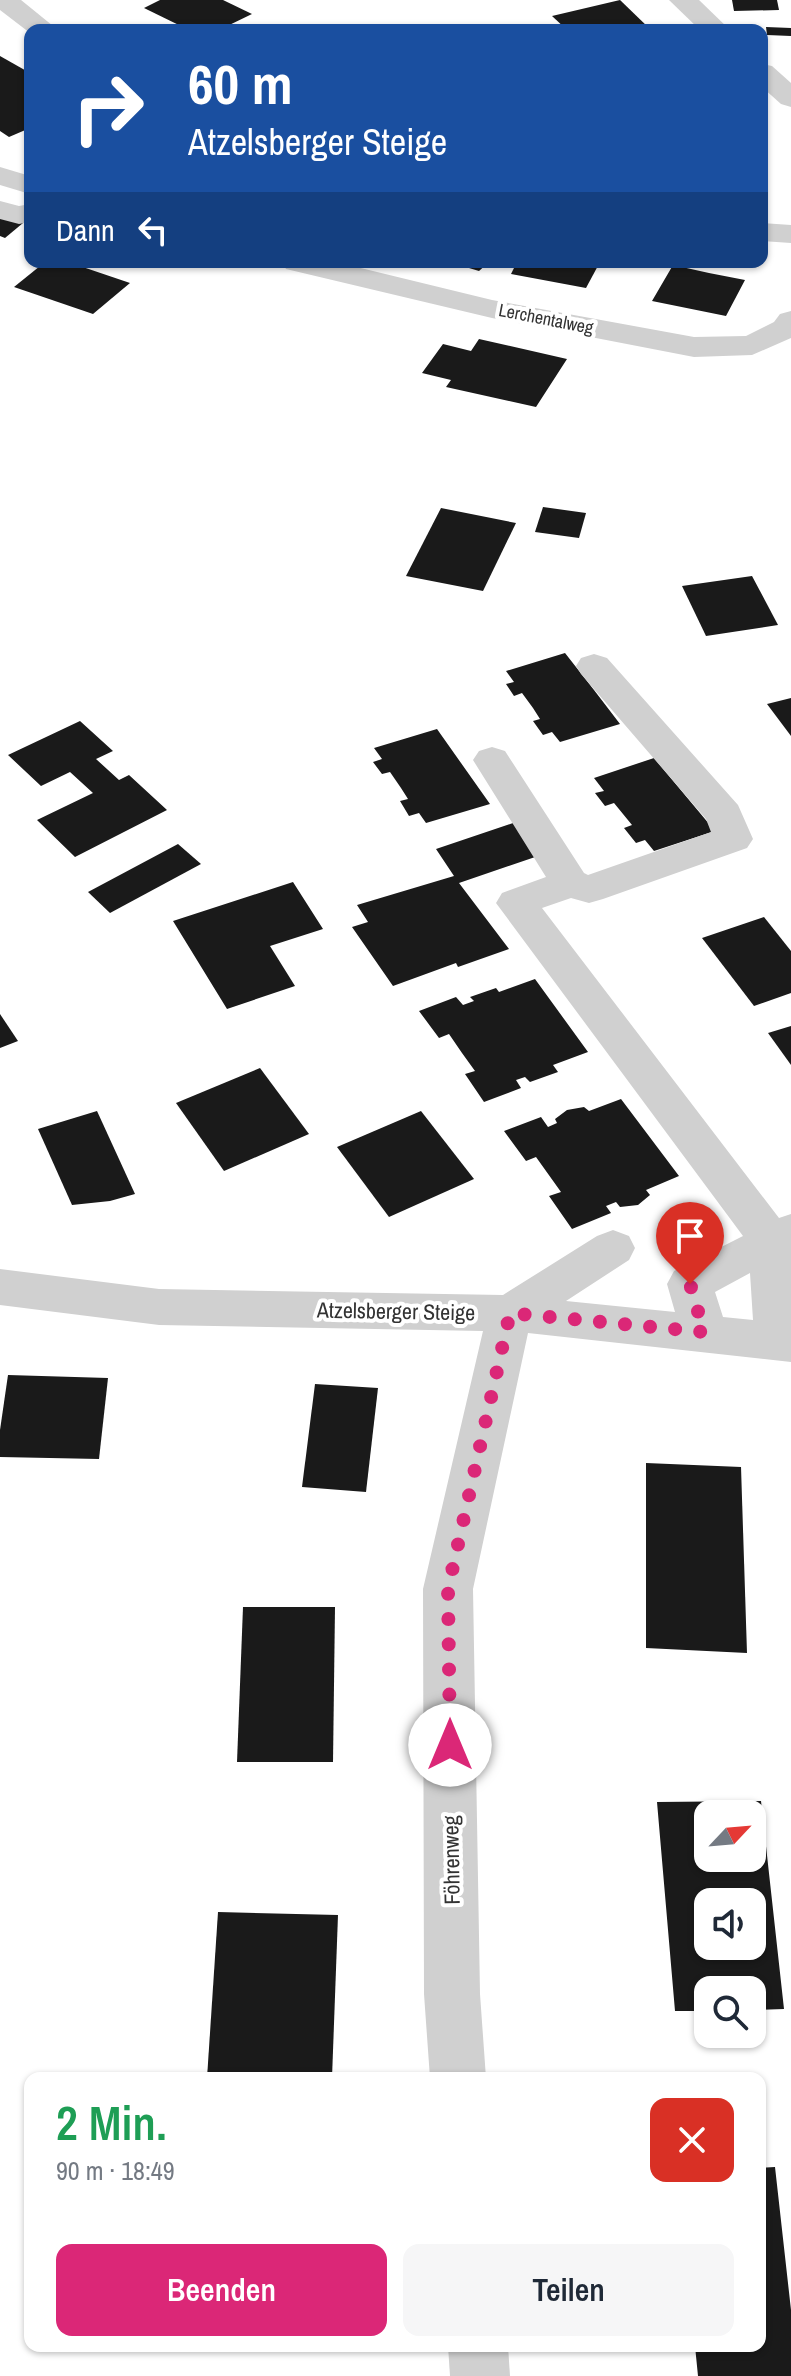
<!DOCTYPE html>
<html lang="de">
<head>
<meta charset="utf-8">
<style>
	body { margin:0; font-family:"Archivo Narrow",sans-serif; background:#f6f6f7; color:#1f2937; height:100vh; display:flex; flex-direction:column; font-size:30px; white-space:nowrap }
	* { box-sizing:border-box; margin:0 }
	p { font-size:26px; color:#747a83 }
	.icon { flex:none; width:44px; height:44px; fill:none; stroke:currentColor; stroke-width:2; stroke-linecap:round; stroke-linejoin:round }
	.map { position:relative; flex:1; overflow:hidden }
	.side { position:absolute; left:24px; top:2072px; width:742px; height:280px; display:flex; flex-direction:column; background:#fff; border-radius:16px; box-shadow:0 2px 6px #0004 }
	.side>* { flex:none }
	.hud { position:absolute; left:24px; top:24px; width:744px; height:244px; border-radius:16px; box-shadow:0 2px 6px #0004; background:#1a4fa0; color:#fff; overflow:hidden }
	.needle { width:52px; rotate:64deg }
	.buttons { position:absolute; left:694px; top:1800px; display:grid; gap:16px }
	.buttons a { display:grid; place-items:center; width:72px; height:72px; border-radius:16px; background:#fff; box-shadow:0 2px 6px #0004; font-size:40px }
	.pin { position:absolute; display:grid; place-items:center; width:68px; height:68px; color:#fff; margin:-82px -34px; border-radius:50% 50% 50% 0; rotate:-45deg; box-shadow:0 0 8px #0007 }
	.pin .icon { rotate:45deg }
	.me { position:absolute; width:88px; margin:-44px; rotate:0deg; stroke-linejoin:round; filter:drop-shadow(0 0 6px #0008) }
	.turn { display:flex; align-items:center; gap:28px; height:168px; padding:0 32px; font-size:36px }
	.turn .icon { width:104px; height:104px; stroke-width:2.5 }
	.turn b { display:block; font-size:56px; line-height:68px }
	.then { display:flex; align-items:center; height:76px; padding:0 32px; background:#0003; gap:16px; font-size:30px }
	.round { display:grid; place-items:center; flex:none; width:84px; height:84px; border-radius:16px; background:#f6f6f7 }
	.summary { display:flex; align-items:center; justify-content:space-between; height:136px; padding:0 32px }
	h1 { font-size:48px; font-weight:600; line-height:60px; color:#1e9e55 }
	.cta { display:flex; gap:16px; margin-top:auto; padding:16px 32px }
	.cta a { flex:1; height:92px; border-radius:16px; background:#db2777; color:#fff; font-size:32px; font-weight:600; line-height:92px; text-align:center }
	.cta a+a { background:#f6f6f7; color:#1f2937 }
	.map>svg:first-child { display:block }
	.building { fill:#1a1a1a; fill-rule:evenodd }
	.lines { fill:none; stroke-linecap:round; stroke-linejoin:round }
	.minor { fill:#d0d0d0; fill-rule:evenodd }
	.route { stroke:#db2777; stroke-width:14; stroke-dasharray:0 25.2 }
	.labels { text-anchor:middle; stroke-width:8; stroke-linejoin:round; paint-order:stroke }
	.far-street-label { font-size:18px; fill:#333; stroke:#fff }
	.street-label { font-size:22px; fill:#333; stroke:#fff }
</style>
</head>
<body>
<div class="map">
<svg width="791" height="2376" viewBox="0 0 791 2376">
	<rect width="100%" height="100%" fill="#fff"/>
	<g class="building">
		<path d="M 160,0 L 223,0 L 252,14 L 219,30 L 189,30 L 144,8 Z"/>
		<path d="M 620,0 L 650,29 L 567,30 L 552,16 Z"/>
		<path d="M 732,0 L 777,0 L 779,10 L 734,11 Z"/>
		<path d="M 766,27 L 791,28 L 791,36 L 767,35 Z"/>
		<path d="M 0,56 L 30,73 L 30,128 L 9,137 L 0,131 Z"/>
		<path d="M 0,217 L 23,223 L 5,238 L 0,236 Z"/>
		<path d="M 45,262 L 68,262 L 130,283 L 93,314 L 14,287 Z"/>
		<path d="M 449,262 L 489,262 L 479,271 Z"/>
		<path d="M 517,262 L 600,262 L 586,288 L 511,274 Z"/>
		<path d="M 673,265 L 709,273 L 745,280 L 726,316 L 652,301 Z"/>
		<path d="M 479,339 L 567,359 L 536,407 L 446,387 L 451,380 L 422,373 L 443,344 L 471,351 Z"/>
		<path d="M 543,507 L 586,513 L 579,538 L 535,532 Z"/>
		<path d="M 441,508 L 516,523 L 483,591 L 406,576 Z"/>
		<path d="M 752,576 L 778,625 L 706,636 L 682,586 Z"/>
		<path d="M 565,653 L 594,690 L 620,724 L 560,742 L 552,732 L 543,735 L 533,721 L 540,719 L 533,708 L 522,693 L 514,696 L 506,684 L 514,682 L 506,671 Z"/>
		<path d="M 791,698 L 791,736 L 767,704 Z"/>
		<path d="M 80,721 L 113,751 L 96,759 L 119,780 L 129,775 L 167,810 L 75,857 L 37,820 L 93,793 L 70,772 L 41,786 L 8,755 Z"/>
		<path d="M 437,729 L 490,804 L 426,823 L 419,813 L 409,816 L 400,801 L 408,799 L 401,788 L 390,772 L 382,774 L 373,762 L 382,759 L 374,748 Z"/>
		<path d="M 654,758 L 715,831 L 654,851 L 645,840 L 636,843 L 624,828 L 632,825 L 614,803 L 605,806 L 595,793 L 604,791 L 594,778 Z"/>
		<path d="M 516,822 L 541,855 L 459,883 L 509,949 L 458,967 L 456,963 L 393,986 L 352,927 L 368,922 L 357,905 L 454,876 L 436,849 Z"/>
		<path d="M 178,844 L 201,864 L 110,913 L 88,892 Z"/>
		<path d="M 293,882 L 323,929 L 270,946 L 295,986 L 227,1009 L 173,921 Z"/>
		<path d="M 764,917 L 791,951 L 791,993 L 754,1006 L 702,938 Z"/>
		<path d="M 535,979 L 588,1052 L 553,1065 L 558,1072 L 530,1082 L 525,1077 L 516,1080 L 521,1088 L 484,1102 L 465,1074 L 475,1071 L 462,1053 L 449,1034 L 439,1038 L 419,1011 L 456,997 L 463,1005 L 474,1001 L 470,997 L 496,988 L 499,992 Z"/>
		<path d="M 0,1014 L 18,1041 L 0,1048 Z"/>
		<path d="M 791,1026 L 791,1065 L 768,1033 Z"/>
		<path d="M 260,1068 L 309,1134 L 224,1171 L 176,1103 Z"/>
		<path d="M 621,1099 L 679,1176 L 646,1190 L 650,1195 L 638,1205 L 620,1207 L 616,1202 L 606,1206 L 611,1213 L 572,1229 L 549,1196 L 561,1192 L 536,1157 L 526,1161 L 504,1131 L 541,1117 L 548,1127 L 557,1123 L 555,1119 L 567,1110 L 584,1107 L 589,1111 Z"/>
		<path d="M 97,1111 L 135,1194 L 110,1201 L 72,1205 L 38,1129 Z"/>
		<path d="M 421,1111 L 474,1179 L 389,1217 L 337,1147 Z"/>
		<path d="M 8,1375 L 108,1378 L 99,1459 L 0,1457 L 0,1430 Z"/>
		<path d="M 315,1384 L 378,1388 L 366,1492 L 302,1487 Z"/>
		<path d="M 646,1463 L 741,1467 L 747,1653 L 646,1648 Z"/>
		<path d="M 243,1607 L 335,1607 L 333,1762 L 237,1762 Z"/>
		<path d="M 761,1801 L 784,2009 L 752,2010 L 752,1990 L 708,1990 L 708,2011 L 675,2011 L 657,1802 ZM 708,1814 L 752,1814 L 752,1858 L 708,1858 ZM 708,1902 L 752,1902 L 752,1946 L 708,1946 Z"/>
		<path d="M 218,1912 L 338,1915 L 332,2078 L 207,2078 Z"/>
		<path d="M 775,2167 L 791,2310 L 791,2376 L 698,2376 L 695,2346 L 760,2346 L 760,2168 Z"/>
	</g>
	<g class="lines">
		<g class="minor">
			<path d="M 0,0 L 21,0 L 58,30 L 30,30 L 30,33 L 0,10 Z"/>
			<path d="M 669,0 L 699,0 L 730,30 L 700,30 Z"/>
			<path d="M 762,64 L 772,66 L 791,83 L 791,107 L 781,104 L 762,87 Z"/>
			<path d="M 0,167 L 30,176 L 30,194 L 0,185 Z"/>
			<path d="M 0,201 L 19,206 L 30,204 L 30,222 L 19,224 L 0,219 Z"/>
			<path d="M 762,223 L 791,225 L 791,243 L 762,241 Z"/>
			<path d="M 282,262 L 336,262 L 492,300 L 694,337 L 746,336 L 774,322 L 780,314 L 791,311 L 791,338 L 752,355 L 694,357 L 492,318 L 286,269 Z"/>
			<path d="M 594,654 L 607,658 L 738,805 L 753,839 L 747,848 L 603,899 L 589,903 L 571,898 L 542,908 L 779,1218 L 791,1214 L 791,1362 L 528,1333 L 473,1589 L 480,1994 L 486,2078 L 430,2078 L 424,1994 L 423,1589 L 483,1331 L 159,1325 L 0,1305 L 0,1269 L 159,1289 L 503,1295 L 597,1236 L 613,1230 L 629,1236 L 635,1248 L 629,1260 L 566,1301 L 675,1312 L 667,1284 L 674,1271 L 743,1236 L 496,903 L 502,893 L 546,877 L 473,760 L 479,751 L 492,747 L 505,751 L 584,873 L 588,875 L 711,832 L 706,819 L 581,674 L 576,666 L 581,658 ZM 750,1273 L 753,1320 L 723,1317 L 715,1292 Z"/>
			<path d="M 448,2346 L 508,2346 L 510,2376 L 450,2376 Z"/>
		</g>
	</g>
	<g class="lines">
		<path class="route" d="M 450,1745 L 448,1589 L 510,1313 L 704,1332 L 690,1284"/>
	</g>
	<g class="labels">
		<g class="far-street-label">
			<text transform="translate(546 319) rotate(11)" y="6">Lerchentalweg</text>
		</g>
		<g class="street-label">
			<text transform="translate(396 1311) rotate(1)" y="8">Atzelsberger Steige</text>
			<text transform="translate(451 1860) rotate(-91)" y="8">Föhrenweg</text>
		</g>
	</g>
</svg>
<div class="buttons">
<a><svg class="needle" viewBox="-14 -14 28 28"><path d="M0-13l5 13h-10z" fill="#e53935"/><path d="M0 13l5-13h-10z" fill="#747a83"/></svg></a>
<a><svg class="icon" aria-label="sound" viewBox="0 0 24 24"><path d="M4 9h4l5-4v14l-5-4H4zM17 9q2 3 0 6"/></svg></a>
<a><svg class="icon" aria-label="search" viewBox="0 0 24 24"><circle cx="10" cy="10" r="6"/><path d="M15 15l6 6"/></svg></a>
</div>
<div class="pin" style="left:690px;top:1284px;background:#d93025"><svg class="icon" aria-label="arrive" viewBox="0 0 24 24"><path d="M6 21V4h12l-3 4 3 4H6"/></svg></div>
<svg class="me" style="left:450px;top:1745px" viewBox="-20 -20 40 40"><circle r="19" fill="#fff"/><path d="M0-13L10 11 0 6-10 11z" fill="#db2777"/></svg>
<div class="hud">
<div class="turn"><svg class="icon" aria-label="right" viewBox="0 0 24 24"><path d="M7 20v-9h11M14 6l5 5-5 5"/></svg><div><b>60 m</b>Atzelsberger Steige</div></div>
<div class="then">Dann<svg class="icon" aria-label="left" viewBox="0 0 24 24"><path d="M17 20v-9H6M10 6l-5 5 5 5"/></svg></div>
</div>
<section class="side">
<div class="summary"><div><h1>2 Min.</h1><p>90 m · 18:49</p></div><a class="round" style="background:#d93025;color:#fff"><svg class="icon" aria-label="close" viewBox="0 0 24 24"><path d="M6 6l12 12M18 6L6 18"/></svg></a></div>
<div class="cta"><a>Beenden</a><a>Teilen</a></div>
</section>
</div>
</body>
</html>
